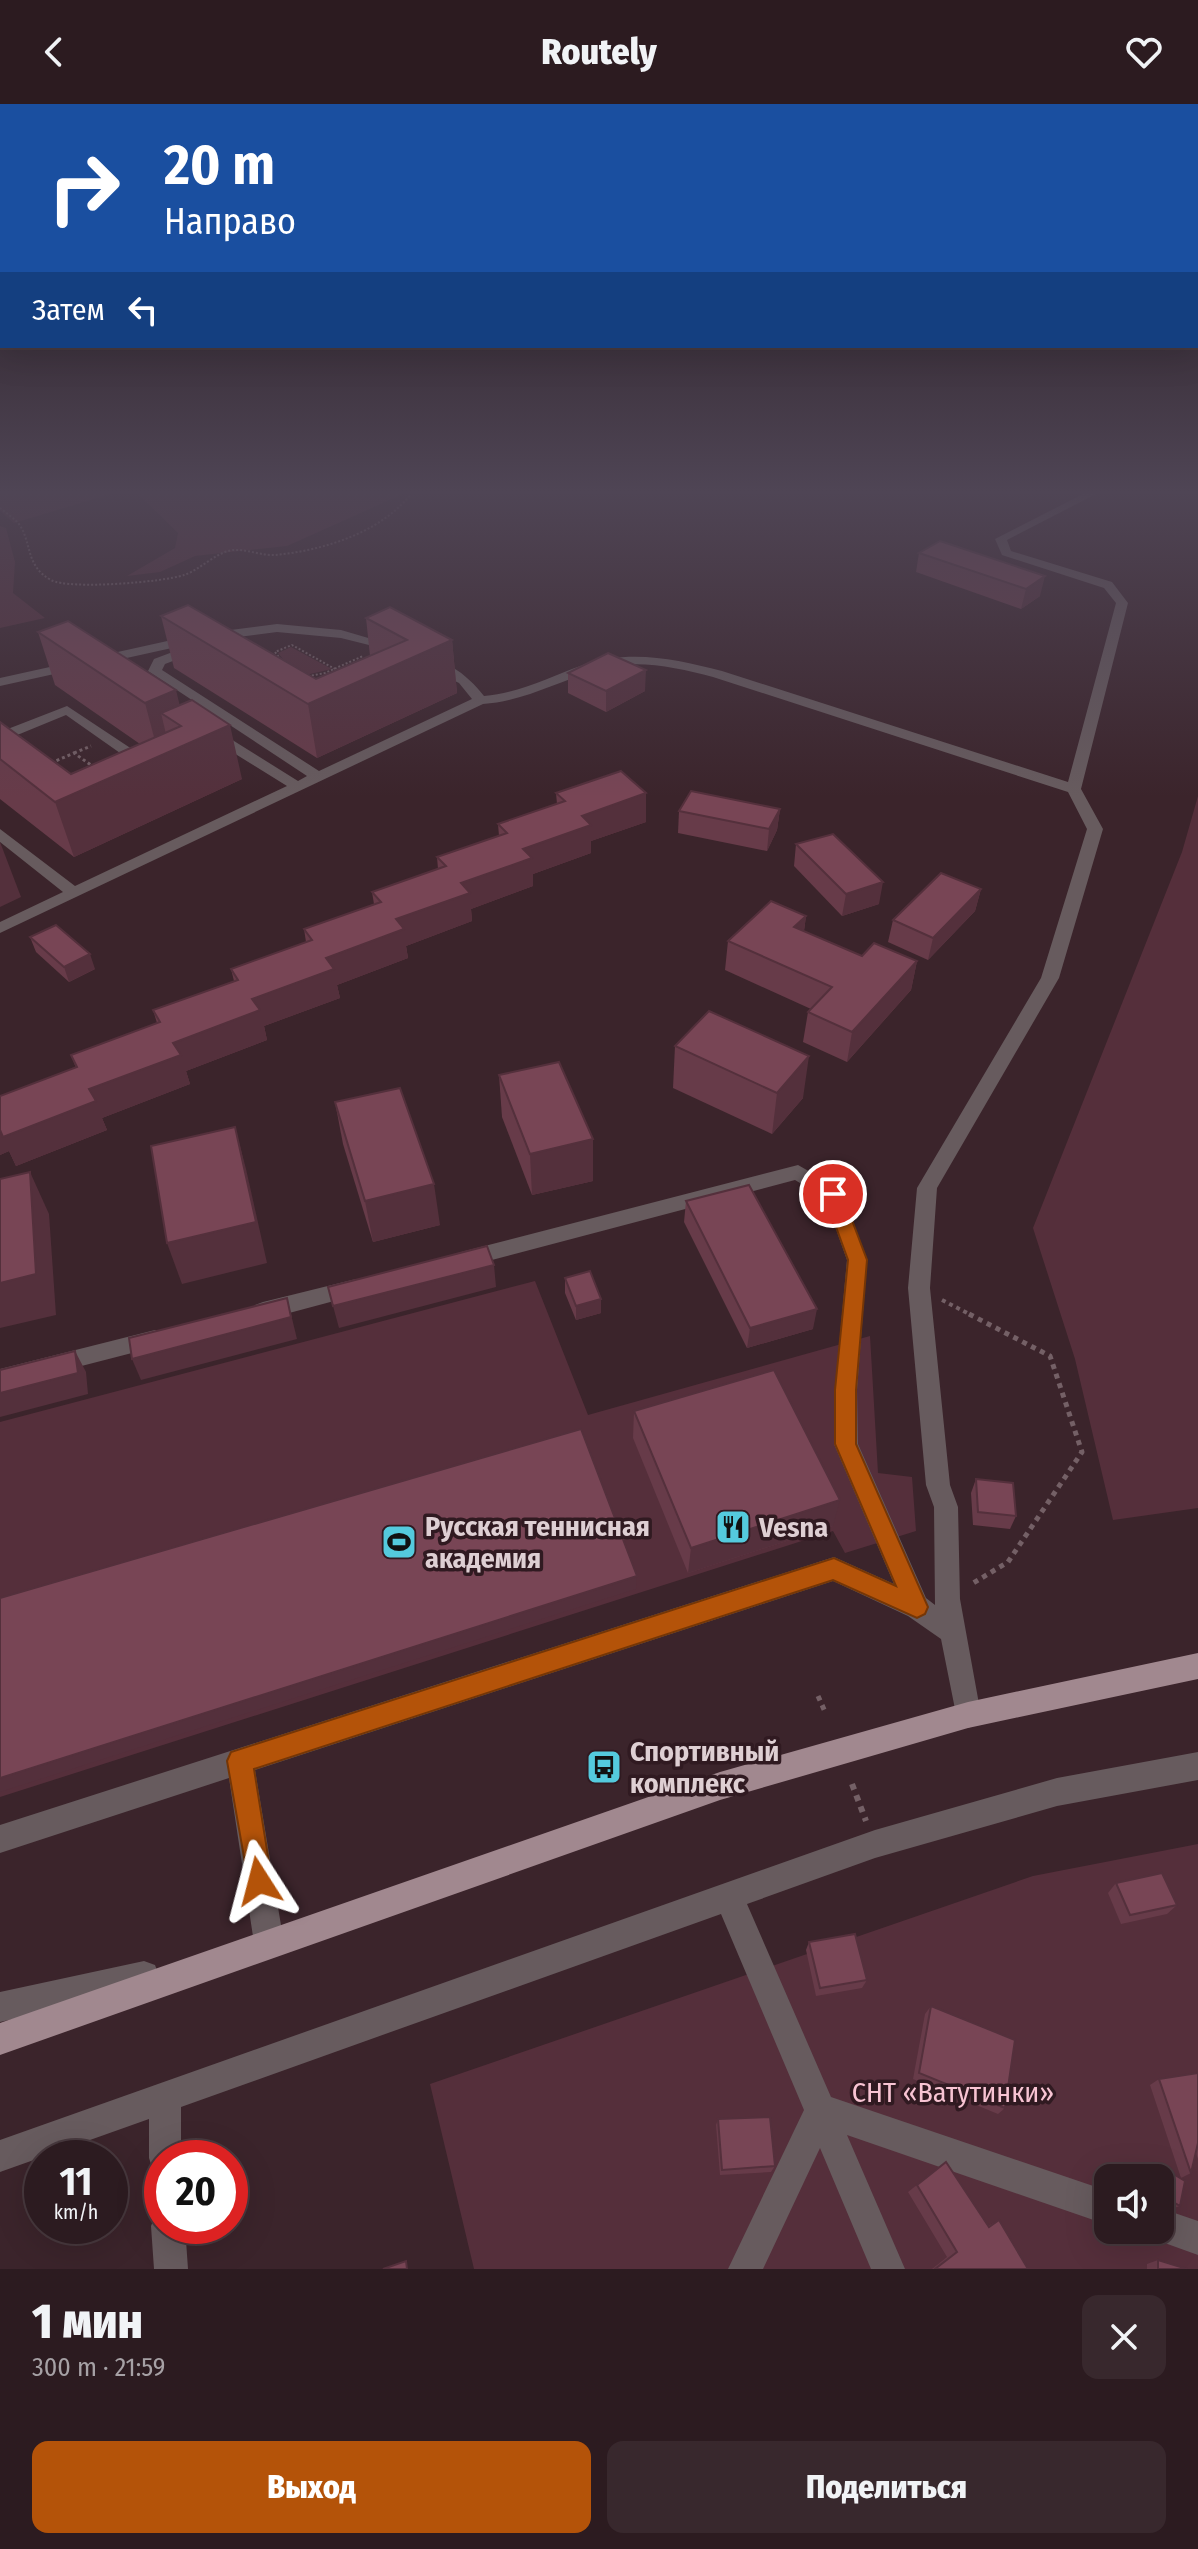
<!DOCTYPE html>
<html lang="ru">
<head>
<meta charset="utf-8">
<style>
	body { margin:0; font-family:"Fira Sans Condensed",sans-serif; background:#38282d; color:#f1f3f6; height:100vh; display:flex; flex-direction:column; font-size:30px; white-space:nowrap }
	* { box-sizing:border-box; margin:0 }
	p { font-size:26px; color:#a6a1a5 }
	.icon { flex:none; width:44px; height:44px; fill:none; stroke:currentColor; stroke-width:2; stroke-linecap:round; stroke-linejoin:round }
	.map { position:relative; height:2165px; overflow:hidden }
	.panel { display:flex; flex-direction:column; background:#2c1b20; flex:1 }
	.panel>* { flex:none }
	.banner { position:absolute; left:0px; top:0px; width:1198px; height:244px; box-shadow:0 8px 32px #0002,0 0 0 2px #48393e; background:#1a4fa0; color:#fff; overflow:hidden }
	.fabs { position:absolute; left:1094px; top:2060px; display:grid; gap:16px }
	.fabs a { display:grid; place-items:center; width:80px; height:80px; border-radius:16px; background:#2c1b20; box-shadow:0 8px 32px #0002,0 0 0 2px #48393e; font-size:40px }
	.speed { position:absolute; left:24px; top:2036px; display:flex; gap:16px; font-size:40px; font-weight:700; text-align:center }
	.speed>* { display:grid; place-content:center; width:104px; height:104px; border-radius:50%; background:#2c1b20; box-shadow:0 8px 32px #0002,0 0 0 2px #48393e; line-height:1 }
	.speed small { font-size:20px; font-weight:400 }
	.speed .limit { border:12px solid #d22; background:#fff; color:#111 }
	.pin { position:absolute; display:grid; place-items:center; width:68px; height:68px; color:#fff; margin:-34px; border:4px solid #fff; border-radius:50%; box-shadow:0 2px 8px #0007 }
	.me { position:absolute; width:88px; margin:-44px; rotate:351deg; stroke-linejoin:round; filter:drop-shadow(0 0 6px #0008) }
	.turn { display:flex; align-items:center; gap:28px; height:168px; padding:0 32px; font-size:36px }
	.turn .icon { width:104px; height:104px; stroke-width:2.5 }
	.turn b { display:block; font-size:56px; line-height:68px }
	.then { display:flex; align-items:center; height:76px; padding:0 32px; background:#0003; gap:16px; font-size:30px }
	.round { display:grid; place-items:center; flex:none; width:84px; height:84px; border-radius:16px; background:#38282d }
	.head { display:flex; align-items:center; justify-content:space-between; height:136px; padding:0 32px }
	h1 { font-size:48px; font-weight:800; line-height:60px }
	.button { display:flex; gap:16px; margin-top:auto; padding:16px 32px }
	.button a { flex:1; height:92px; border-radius:16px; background:#b45309; color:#fff; font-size:32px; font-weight:800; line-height:92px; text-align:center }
	.button a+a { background:#38282d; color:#f1f3f6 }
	header { display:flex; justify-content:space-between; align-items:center; height:104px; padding:0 32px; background:#2c1b20; font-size:36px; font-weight:800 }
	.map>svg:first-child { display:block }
	.green { fill:#552f3b; fill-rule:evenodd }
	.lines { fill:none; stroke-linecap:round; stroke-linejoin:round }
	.path-far4 { stroke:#746066; stroke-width:2; stroke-dasharray:2 2; stroke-linecap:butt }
	.path-far3 { stroke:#746066; stroke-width:3; stroke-dasharray:3 3; stroke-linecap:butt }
	.path-far2 { stroke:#746066; stroke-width:4; stroke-dasharray:4 4; stroke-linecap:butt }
	.path-far1 { stroke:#746066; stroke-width:5; stroke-dasharray:5 5; stroke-linecap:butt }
	.path { stroke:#746066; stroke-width:6; stroke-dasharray:6 6; stroke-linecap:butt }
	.minor { fill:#675b5e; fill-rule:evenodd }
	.major { fill:#a1888f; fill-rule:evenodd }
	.wall { fill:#673b49 }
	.shaded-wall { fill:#54303c; fill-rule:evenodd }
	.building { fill:#784555; stroke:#54303c; stroke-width:2 }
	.route { fill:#b45309; stroke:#753606; stroke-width:2 }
	.labels { text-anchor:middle; stroke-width:7; stroke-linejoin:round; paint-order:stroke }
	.near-poi-label { font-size:28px; font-weight:bold; fill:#decfd3; stroke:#301a21; text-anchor:start }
	.near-park-label { font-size:28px; fill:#f8c4d3; stroke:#301a21 }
</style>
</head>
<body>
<header><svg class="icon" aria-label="back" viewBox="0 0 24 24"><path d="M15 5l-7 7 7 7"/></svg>Routely<svg class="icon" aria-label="heart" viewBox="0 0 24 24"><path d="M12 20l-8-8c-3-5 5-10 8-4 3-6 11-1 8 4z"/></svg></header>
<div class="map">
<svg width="1198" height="2165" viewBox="0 0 1198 2165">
	<rect width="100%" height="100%" fill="#3b242b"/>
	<g class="green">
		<path d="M 0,390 L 111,390 L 14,419 L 0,407 Z"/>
		<path d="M 131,390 L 403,390 L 287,442 L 195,452 L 160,468 L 127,472 L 175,444 L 178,429 L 138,390 Z"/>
		<path d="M 0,422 L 6,424 L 15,458 L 13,489 L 45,514 L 0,524 Z"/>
		<path d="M 291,543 L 332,565 L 297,573 L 278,549 Z"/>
		<path d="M 1198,692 L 1198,1404 L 1113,1416 L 1075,1255 L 1033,1124 L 1182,748 Z"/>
		<path d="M 535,1177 L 588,1311 L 870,1232 L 878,1369 L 912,1373 L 916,1427 L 845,1449 L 833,1427 L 0,1693 L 0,1318 Z"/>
		<path d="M 1198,1740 L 1198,2165 L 474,2165 L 430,1980 L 1033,1772 ZM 1108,2074 L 1160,2074 L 1160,2126 L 1108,2126 Z"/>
	</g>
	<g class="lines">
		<g class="path-far4">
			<path d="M 0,404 C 6,409 14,414 19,420 C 32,438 25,462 51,476 C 69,486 164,478 184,471 C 200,466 216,448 233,446 C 247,445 262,452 276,451 C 324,446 380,429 411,390"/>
			<path d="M 281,556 L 275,548 L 292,541 L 335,565"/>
			<path d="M 304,573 L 325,569 L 363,552"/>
		</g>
		<g class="path-far3">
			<path d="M 74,649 L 91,642"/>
			<path d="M 51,659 L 74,649 L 95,664"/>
		</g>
		<path class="path-far2" d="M 942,1196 L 973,1212"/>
		<g class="path-far1">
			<path d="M 969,1210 L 1050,1252 L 1082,1348 L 1008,1458 L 970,1481"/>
			<path d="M 818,1592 L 826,1610"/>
		</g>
		<path class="path" d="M 852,1680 L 866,1717"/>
		<g class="minor">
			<path d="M 1083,390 L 1096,390 L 1007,436 L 1011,447 L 1112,478 L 1128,499 L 1081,685 L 1103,725 L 1059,874 L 937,1084 L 930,1184 L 950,1381 L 958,1403 L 960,1495 L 981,1611 L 978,1620 L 968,1624 L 958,1620 L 941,1535 L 908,1512 L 833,1477 L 255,1666 L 284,1839 L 280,1850 L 269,1854 L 258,1850 L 254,1839 L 229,1674 L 0,1749 L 0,1721 L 834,1453 L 894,1480 L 834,1340 L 835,1286 L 847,1156 L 825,1094 L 795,1076 L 465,1163 L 458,1161 L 455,1155 L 458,1149 L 465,1147 L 798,1061 L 840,1085 L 867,1156 L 857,1286 L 858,1340 L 926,1494 L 935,1501 L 934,1403 L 926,1381 L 908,1184 L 917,1084 L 1041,874 L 1087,725 L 1068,688 L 713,573 C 675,563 634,554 596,566 C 557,578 524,597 483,600 L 0,829 L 0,818 L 63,788 L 0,738 L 0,725 L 75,782 L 287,682 L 208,633 L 208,627 L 218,627 L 298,677 L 307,672 L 148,567 L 154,555 L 194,540 L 200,544 L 199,547 L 165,560 L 162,566 L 319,667 L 472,595 L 459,579 L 429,564 L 429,558 C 451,556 471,576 484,592 C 520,589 549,573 583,561 C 630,545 676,555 722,567 L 1068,678 L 1116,499 L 1104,484 L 1002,451 L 995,435 Z"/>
			<path d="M 277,520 L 341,526 L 399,543 L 393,547 L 341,534 L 277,528 L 199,538 L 0,582 L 0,574 L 199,530 Z"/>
			<path d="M 67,602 L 150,657 L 150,663 L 140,663 L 66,611 L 10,634 L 27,648 L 0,660 L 0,651 L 10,647 L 0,640 L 0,628 Z"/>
			<path d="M 356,1175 L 364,1177 L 367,1183 L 364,1189 L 263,1216 L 255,1213 L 252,1207 L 255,1201 L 263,1198 Z"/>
			<path d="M 155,1226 L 163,1229 L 166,1235 L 163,1241 L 0,1283 L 0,1265 Z"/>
			<path d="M 1198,1648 L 1198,1676 L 1057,1702 L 875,1754 L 747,1800 L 831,1993 L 1108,2087 L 1108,2121 L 847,2031 L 905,2165 L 871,2165 L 820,2044 L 763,2165 L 728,2165 L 804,2006 L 721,1810 L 181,2003 L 181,2054 L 162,2054 L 162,2069 L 153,2066 L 149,2054 L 149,2015 L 0,2068 L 0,2036 L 875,1726 L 1057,1674 Z"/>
			<path d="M 144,1857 L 155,1861 L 159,1872 L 155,1883 L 0,1918 L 0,1888 Z"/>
			<path d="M 1160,2104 L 1198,2117 L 1198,2151 L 1148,2133 L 1145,2126 L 1160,2126 Z"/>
			<path d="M 162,2108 L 162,2122 L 185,2122 L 188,2165 L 154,2165 L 151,2122 L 156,2110 Z"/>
		</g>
		<path class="major" d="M 1198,1549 L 1198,1575 L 968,1624 L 720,1696 L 0,1951 L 0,1919 L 720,1668 L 968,1598 Z"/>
	</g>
	<g class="wall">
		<path d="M 940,437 L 1040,492 L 1021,505 L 916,468 L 919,449 Z"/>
		<path d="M 161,512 L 316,575 L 370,552 L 366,514 L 452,536 L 457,589 L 317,654 L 174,564 Z"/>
		<path d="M 38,528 L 179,601 L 242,675 L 74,753 L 0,695 L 0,618 L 71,670 L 140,640 L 55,581 Z"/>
		<path d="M 568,569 L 645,587 L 606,608 L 568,589 Z"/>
		<path d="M 556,689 L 646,689 L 646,718 L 591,737 L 591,749 L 533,770 L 533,782 L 471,805 L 472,817 L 406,842 L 408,854 L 337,881 L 340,894 L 264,922 L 267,936 L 186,967 L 190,980 L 102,1014 L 107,1026 L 16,1062 L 9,1047 L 0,1051 L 0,992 L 76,964 L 71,951 L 157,919 L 153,906 L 234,877 L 231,865 L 306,838 L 304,825 L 374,800 L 372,788 L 438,765 L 437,753 L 499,732 L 498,720 L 557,700 Z"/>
		<path d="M 780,705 L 777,726 L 767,747 L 678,729 L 679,707 Z"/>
		<path d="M 796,740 L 879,800 L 842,812 L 794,762 Z"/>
		<path d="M 981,785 L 975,807 L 928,856 L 888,838 L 893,816 Z"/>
		<path d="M 806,812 L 804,827 L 862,852 L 917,857 L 911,886 L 847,958 L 803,938 L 808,908 L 811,905 L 725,866 L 728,837 Z"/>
		<path d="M 30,833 L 95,865 L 69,878 L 36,848 Z"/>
		<path d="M 675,942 L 803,994 L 772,1030 L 673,984 Z"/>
		<path d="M 499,971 L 593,1035 L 593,1077 L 532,1091 L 502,1013 Z"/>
		<path d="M 335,998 L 440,1121 L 373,1138 L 343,1040 Z"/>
		<path d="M 686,1097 L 813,1225 L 747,1244 L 684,1118 Z"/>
		<path d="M 565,1174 L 601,1195 L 601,1209 L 576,1216 L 565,1189 Z"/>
		<path d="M 634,1307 L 833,1422 L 688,1469 L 633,1334 Z"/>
		<path d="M 976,1375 L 1016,1412 L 1010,1425 L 973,1421 L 971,1389 Z"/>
		<path d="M 1116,1779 L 1177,1801 L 1167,1810 L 1121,1820 L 1108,1789 Z"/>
		<path d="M 809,1838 L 867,1876 L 862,1884 L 816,1892 L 806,1846 Z"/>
		<path d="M 931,1902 L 1005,2004 L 998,2010 L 913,1975 L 925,1910 Z"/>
		<path d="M 1198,1969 L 1198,2055 L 1196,2049 L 1191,2069 L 1181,2074 L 1150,1981 L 1159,1975 Z"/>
		<path d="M 718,2015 L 775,2062 L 771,2068 L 720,2071 L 716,2021 Z"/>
		<path d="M 946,2058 L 988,2122 L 999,2116 L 1028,2165 L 932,2165 L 947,2153 L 908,2088 Z"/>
		<path d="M 1153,2058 L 1180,2102 L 1174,2104 L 1160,2096 L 1160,2074 L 1145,2074 L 1147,2061 Z"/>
		<path d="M 1158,2156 L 1187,2165 L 1147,2165 L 1147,2160 Z"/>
	</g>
	<g class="shaded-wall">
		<path d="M 1045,472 L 1040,492 L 1021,505 L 1026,485 Z"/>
		<path d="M 452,536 L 457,589 L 317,654 L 308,600 Z"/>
		<path d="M 646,566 L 645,587 L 606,608 L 606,587 Z"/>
		<path d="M 176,586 L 189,639 L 230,621 L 242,675 L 74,753 L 55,698 L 159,652 L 145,599 ZM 161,609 L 181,622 L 170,647 Z"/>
		<path d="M 646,689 L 646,718 L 591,737 L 591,749 L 533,770 L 533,782 L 471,805 L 472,817 L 406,842 L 408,854 L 337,881 L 340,894 L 264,922 L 267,936 L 186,967 L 190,980 L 102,1014 L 107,1026 L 16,1062 L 9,1047 L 0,1051 L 0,1026 L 89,985 L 582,712 Z"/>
		<path d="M 780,705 L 777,726 L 767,747 L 769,725 Z"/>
		<path d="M 0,738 L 21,793 L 0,803 Z"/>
		<path d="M 883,778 L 879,800 L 842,812 L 846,790 Z"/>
		<path d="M 981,785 L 975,807 L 928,856 L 933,834 Z"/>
		<path d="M 806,812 L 802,841 L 794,823 Z"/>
		<path d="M 90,850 L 95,865 L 69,878 L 64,863 Z"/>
		<path d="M 917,857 L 911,886 L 847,958 L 852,928 Z"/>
		<path d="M 809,952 L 803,994 L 772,1030 L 777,989 Z"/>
		<path d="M 235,1023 L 246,1065 L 267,1159 L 182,1180 L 167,1139 Z"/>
		<path d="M 593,1035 L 593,1077 L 532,1091 L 530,1050 Z"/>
		<path d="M 30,1068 L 49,1110 L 56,1211 L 0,1224 L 0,1179 Z"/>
		<path d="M 434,1080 L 440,1121 L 373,1138 L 365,1097 Z"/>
		<path d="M 494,1161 L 496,1183 L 339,1224 L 333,1202 Z"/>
		<path d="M 287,1194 L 297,1235 L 141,1276 L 132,1255 Z"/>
		<path d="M 601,1195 L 601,1209 L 576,1216 L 576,1202 Z"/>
		<path d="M 817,1205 L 813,1225 L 747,1244 L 750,1224 Z"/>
		<path d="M 75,1247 L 86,1268 L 88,1290 L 0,1313 L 0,1289 Z"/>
		<path d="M 840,1396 L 833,1422 L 688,1469 L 691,1444 Z"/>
		<path d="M 637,1472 L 636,1485 L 0,1688 L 0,1674 Z"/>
	</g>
	<g class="building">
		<path d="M 940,437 L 1045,472 L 1026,485 L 919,449 Z"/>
		<path d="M 188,501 L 316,575 L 407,536 L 366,514 L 390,503 L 452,536 L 308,600 L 161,512 Z"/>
		<path d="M 68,517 L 176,586 L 145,599 L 38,528 Z"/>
		<path d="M 608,549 L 646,566 L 606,587 L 568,569 Z"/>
		<path d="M 192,596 L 230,621 L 55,698 L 0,655 L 0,618 L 71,670 L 181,622 L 161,609 Z"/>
		<path d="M 621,667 L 646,689 L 582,712 L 591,721 L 523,745 L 532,754 L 461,779 L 470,789 L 396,815 L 404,825 L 326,854 L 334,865 L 252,895 L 260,906 L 173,939 L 181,951 L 89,985 L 96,997 L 3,1033 L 0,1026 L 0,992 L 77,963 L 71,951 L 160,918 L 153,906 L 238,876 L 231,865 L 312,836 L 304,825 L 381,798 L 372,788 L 446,762 L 437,753 L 507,729 L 498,720 L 565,697 L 556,689 Z"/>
		<path d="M 691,687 L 780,705 L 769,725 L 679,707 Z"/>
		<path d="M 833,730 L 883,778 L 846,790 L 796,740 Z"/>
		<path d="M 941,769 L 981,785 L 933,834 L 893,816 Z"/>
		<path d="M 771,797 L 806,812 L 794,823 L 862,852 L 874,839 L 917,857 L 852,928 L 808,908 L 832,883 L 728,837 Z"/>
		<path d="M 56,821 L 90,850 L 64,863 L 30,833 Z"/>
		<path d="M 709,907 L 809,952 L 777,989 L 675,942 Z"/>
		<path d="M 559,958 L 593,1035 L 530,1050 L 499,971 Z"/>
		<path d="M 400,984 L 434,1080 L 365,1097 L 335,998 Z"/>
		<path d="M 235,1023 L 256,1118 L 167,1139 L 151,1042 Z"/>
		<path d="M 30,1068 L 36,1170 L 0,1179 L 0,1075 Z"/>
		<path d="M 749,1081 L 817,1205 L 750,1224 L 686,1097 Z"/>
		<path d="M 487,1142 L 494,1161 L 333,1202 L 328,1183 Z"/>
		<path d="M 590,1167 L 601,1195 L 576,1202 L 565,1174 Z"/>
		<path d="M 287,1194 L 291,1213 L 132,1255 L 129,1234 Z"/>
		<path d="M 75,1247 L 78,1269 L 0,1289 L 0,1266 Z"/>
		<path d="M 774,1266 L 840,1396 L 691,1444 L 634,1307 Z"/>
		<path d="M 581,1325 L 637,1472 L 0,1674 L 0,1494 Z"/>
		<path d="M 976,1375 L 1013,1379 L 1016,1412 L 978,1408 Z"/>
		<path d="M 1162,1769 L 1177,1801 L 1130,1811 L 1116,1779 Z"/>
		<path d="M 855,1830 L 867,1876 L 820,1884 L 809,1838 Z"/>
		<path d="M 931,1902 L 1015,1936 L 1005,2004 L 919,1969 Z"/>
		<path d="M 1198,1969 L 1198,2039 L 1191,2069 L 1159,1975 Z"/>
		<path d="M 770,2013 L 775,2062 L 722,2066 L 718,2015 Z"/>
		<path d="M 946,2058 L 989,2123 L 999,2116 L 1028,2165 L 935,2165 L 957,2148 L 917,2081 Z"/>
		<path d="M 1153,2058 L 1185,2077 L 1180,2102 L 1160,2090 L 1160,2074 L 1149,2074 Z"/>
		<path d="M 1158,2156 L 1187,2165 L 1158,2165 Z"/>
		<path d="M 406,2157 L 407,2165 L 383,2165 Z"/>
	</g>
	<linearGradient id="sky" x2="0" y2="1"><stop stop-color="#201418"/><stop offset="0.56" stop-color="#4f4555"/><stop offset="1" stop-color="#4f4555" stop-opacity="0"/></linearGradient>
	<rect width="1198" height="693" fill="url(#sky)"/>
	<path class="route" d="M 833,1084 L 842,1090 L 867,1156 L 856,1286 L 856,1340 L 928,1503 L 925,1510 L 917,1514 L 833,1476 L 254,1665 L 272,1777 L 268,1787 L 259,1790 L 250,1787 L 227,1657 L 231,1648 L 834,1454 L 896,1482 L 835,1340 L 835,1286 L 848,1156 L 824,1090 Z"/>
	<defs>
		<symbol id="restaurant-square" viewBox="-11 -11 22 22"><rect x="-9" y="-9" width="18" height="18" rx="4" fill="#54cadd" stroke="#301a21"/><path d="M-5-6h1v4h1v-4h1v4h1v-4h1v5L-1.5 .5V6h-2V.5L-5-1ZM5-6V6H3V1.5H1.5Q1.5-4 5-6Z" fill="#111"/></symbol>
		<symbol id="stadium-square" viewBox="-11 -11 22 22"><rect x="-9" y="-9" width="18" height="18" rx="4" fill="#54cadd" stroke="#301a21"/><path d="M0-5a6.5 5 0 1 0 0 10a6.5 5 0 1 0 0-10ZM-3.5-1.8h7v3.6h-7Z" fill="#111"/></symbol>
		<symbol id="bus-square" viewBox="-11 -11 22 22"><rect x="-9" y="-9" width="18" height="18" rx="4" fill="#54cadd" stroke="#301a21"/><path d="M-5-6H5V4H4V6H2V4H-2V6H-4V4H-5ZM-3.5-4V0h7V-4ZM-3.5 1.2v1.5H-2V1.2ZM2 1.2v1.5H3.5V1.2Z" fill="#111"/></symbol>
	</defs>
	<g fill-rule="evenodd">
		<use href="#restaurant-square" x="713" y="1403" width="40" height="40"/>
		<use href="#stadium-square" x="379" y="1418" width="40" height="40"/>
		<use href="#bus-square" x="584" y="1643" width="40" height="40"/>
	</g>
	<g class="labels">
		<g class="near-poi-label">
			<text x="425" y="1432">Русская теннисная<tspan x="425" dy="32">академия</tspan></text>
			<text x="759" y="1433">Vesna</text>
			<text x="630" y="1657">Спортивный<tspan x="630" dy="32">комплекс</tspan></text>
		</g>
		<g class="near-park-label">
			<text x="953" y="1998">СНТ «Ватутинки»</text>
		</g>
	</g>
</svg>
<div class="fabs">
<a><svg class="icon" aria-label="sound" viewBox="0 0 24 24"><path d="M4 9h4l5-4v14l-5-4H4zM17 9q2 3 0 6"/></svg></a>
</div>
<div class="speed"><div>11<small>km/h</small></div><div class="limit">20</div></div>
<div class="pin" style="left:833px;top:1090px;background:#d93025"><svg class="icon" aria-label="arrive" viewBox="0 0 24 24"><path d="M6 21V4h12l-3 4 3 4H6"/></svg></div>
<svg class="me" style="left:259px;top:1777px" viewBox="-20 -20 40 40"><path d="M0-17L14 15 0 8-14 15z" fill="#b45309" stroke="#fff" stroke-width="4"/></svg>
<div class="banner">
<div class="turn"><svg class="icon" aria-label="right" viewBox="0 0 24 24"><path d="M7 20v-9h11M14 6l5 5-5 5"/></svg><div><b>20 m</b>Направо</div></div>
<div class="then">Затем<svg class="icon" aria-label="left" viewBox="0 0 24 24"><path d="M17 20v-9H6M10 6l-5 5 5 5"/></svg></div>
</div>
</div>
<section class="panel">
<div class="head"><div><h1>1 мин</h1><p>300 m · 21:59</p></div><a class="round"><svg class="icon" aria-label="close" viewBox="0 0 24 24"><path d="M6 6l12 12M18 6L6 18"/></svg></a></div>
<div class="button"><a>Выход</a><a>Поделиться</a></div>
</section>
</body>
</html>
